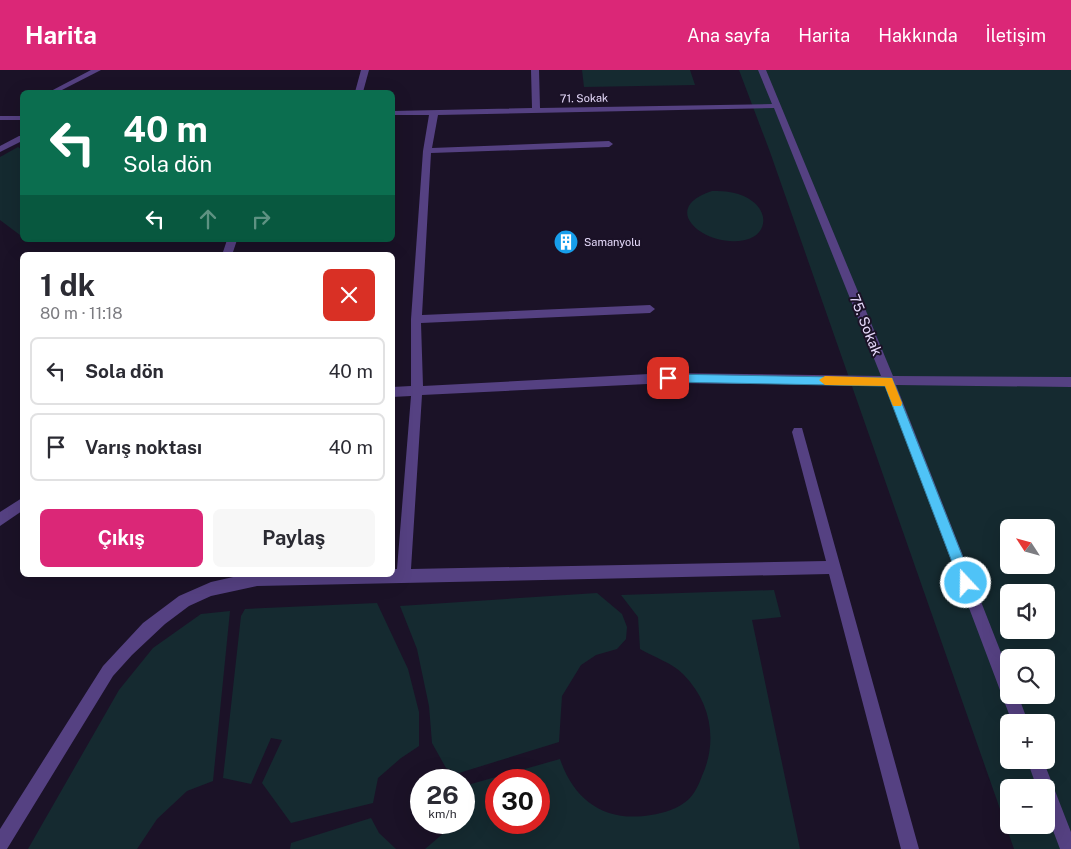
<!DOCTYPE html>
<html lang="tr">
<head>
<meta charset="utf-8">
<style>
	body { margin:0; font-family:"Public Sans",sans-serif; background:#f7f7f7; color:#2b2b33; height:100vh; display:flex; flex-direction:column; font-size:19px; white-space:nowrap }
	* { box-sizing:border-box; margin:0 }
	p { font-size:16px; color:#7c7c81 }
	.icon { flex:none; width:28px; height:28px; fill:none; stroke:currentColor; stroke-width:2; stroke-linecap:round; stroke-linejoin:round }
	.map { position:relative; flex:1; overflow:hidden }
	.details { position:absolute; left:20px; top:182px; width:375px; height:325px; display:flex; flex-direction:column; background:#fff; border-radius:8px; box-shadow:0 5px 20px #0002 }
	.details>* { flex:none }
	.hud { position:absolute; left:20px; top:20px; width:375px; height:152px; border-radius:8px; box-shadow:0 5px 20px #0002; background:#0b6e4f; color:#fff; overflow:hidden }
	.needle { width:32px; rotate:306deg }
	.tools { position:absolute; left:1000px; top:449px; display:grid; gap:10px }
	.tools a { display:grid; place-items:center; width:55px; height:55px; border-radius:8px; background:#fff; box-shadow:0 5px 20px #0002; font-size:25px }
	.speed { position:absolute; left:410px; top:699px; display:flex; gap:10px; font-size:25px; font-weight:700; text-align:center }
	.speed>* { display:grid; place-content:center; width:65px; height:65px; border-radius:50%; background:#fff; box-shadow:0 5px 20px #0002; line-height:1 }
	.speed small { font-size:12px; font-weight:400 }
	.speed .limit { border:8px solid #d22; background:#fff; color:#111 }
	.pin { position:absolute; display:grid; place-items:center; width:42px; height:42px; color:#fff; margin:-21px; border-radius:10px; box-shadow:0 2px 8px #0006 }
	.me { position:absolute; width:55px; margin:-28px; rotate:339deg; stroke-linejoin:round; filter:drop-shadow(0 0 4px #0008) }
	.turn { display:flex; align-items:center; gap:18px; height:105px; padding:0 20px; font-size:22px }
	.turn .icon { width:65px; height:65px; stroke-width:2.5 }
	.turn b { display:block; font-size:35px; line-height:42px }
	.lanes { display:flex; align-items:center; height:48px; padding:0 20px; background:#0003; justify-content:center; gap:25px; direction:ltr }
	.lanes .off { opacity:.35 }
	.round { display:grid; place-items:center; flex:none; width:52px; height:52px; border-radius:8px; background:#f7f7f7 }
	.overview { display:flex; align-items:center; justify-content:space-between; height:85px; padding:0 20px }
	h1 { font-size:30px; font-weight:700; line-height:38px }
	.cta { display:flex; gap:10px; margin-top:auto; padding:10px 20px }
	.cta a { flex:1; height:58px; border-radius:8px; background:#db2777; color:#fff; font-size:20px; font-weight:700; line-height:58px; text-align:center }
	.cta a+a { background:#f7f7f7; color:#2b2b33 }
	ul { padding:0; list-style:none }
	li { display:flex; align-items:center; gap:15px; height:68px; margin:0 10px 8px; padding:0 10px; border:2px solid #e1e1e2; border-radius:8px }
	li div { flex:1 }
	li b { display:block; font-size:19px }
	li em { font-style:normal }
	header { display:flex; align-items:center; gap:30px; box-sizing:border-box; height:70px; padding:0 25px; background:#db2777; color:#fff }
	header strong { font-size:24px }
	nav { display:flex; gap:28px; margin-inline-start:auto; font-size:18px }
	.map>svg:first-child { display:block }
	.green { fill:#152a30; fill-rule:evenodd }
	.lines { fill:none; stroke-linecap:round; stroke-linejoin:round }
	.minor { fill:#554182; fill-rule:evenodd }
	.route { fill:#4fc3f7; stroke:#337fa1 }
	.slow { fill:#f59e0b }
	.labels { text-anchor:middle; stroke-width:4; stroke-linejoin:round; paint-order:stroke }
	.far-street-label { font-size:11px; fill:#e7dbfc; stroke:#1b1227 }
	.far-poi-label { font-size:11px; fill:#e7dbfc; stroke:#1b1227; text-anchor:start }
	.street-label { font-size:14px; fill:#e7dbfc; stroke:#1b1227 }
</style>
</head>
<body>
<header>
<strong>Harita</strong>
<nav><a>Ana sayfa</a><a>Harita</a><a>Hakkında</a><a>İletişim</a></nav>
</header>
<div class="map">
<svg width="1071" height="779" viewBox="0 0 1071 779">
	<rect width="100%" height="100%" fill="#1b1227"/>
	<g class="green">
		<path d="M 582,0 L 690,0 L 695,15 L 584,17 Z"/>
		<path d="M 739,0 L 1071,0 L 1071,779 L 1014,779 L 770,82 ZM 1009,458 L 1046,458 L 1046,495 L 1009,495 ZM 1009,522 L 1046,522 L 1046,560 L 1009,560 ZM 1009,588 L 1046,588 L 1046,625 L 1009,625 ZM 1009,652 L 1046,652 L 1046,690 L 1009,690 ZM 1009,718 L 1046,718 L 1046,755 L 1009,755 Z"/>
		<path d="M 18,77 L 22,80 L 22,163 L 20,165 L 0,150 L 0,87 Z"/>
		<path d="M 712,121 C 726,121 741,122 752,131 C 769,143 767,165 745,170 C 707,179 656,139 712,121 Z"/>
		<path d="M 774,520 L 781,547 L 752,550 L 800,779 L 425,779 L 445,762 L 451,753 L 464,752 L 464,716 L 560,689 C 574,731 606,753 651,745 C 664,743 678,739 689,729 C 695,723 699,714 702,706 C 718,671 711,632 683,604 C 672,593 654,587 640,579 L 638,547 L 621,525 ZM 496,710 L 539,710 L 539,752 L 496,752 Z"/>
		<path d="M 597,523 L 622,544 L 627,557 L 626,569 L 617,579 L 596,585 L 581,595 L 562,626 L 559,672 L 459,703 L 446,698 L 432,673 L 429,636 L 417,579 L 400,536 Z"/>
		<path d="M 377,533 L 408,599 L 419,642 L 419,676 L 401,688 L 378,708 L 373,733 L 291,753 L 262,713 L 282,670 L 271,668 L 251,714 L 223,708 L 241,546 L 245,539 Z"/>
		<path d="M 230,541 L 213,711 L 187,721 L 157,749 L 137,779 L 28,779 L 119,620 L 153,578 L 201,544 Z"/>
		<path d="M 371,748 L 379,763 L 396,779 L 290,779 L 291,773 Z"/>
	</g>
	<g class="lines">
		<g class="minor">
			<path d="M 91,0 L 101,0 L 58,22 L 49,22 Z"/>
			<path d="M 361,0 L 369,0 L 363,22 L 355,22 Z"/>
			<path d="M 531,0 L 539,0 L 540,38 L 772,34 L 758,0 L 766,0 L 893,306 L 1071,307 L 1071,317 L 896,315 L 1009,603 L 1009,625 L 1018,625 L 1028,652 L 1012,652 L 885,315 L 668,313 L 422,325 L 411,499 L 826,491 L 792,362 L 794,358 L 802,358 L 919,779 L 901,779 L 829,504 L 257,516 L 211,526 L 189,536 L 165,554 L 132,585 L 113,606 L 7,779 L 0,779 L 0,759 L 103,596 L 143,553 L 179,526 L 211,512 L 242,505 L 392,505 L 392,499 L 397,499 L 411,326 L 392,327 L 392,317 L 411,316 L 411,249 L 423,81 L 429,45 L 392,45 L 392,41 L 532,38 ZM 774,38 L 881,306 L 668,303 L 423,316 L 421,253 L 650,243 L 655,239 L 650,235 L 422,245 L 431,83 L 609,77 L 613,74 L 609,71 L 432,78 L 438,45 Z"/>
			<rect x="0" y="46" width="22" height="4"/>
			<path d="M 19,66 L 22,66 L 22,71 L 0,82 L 0,76 Z"/>
			<path d="M 227,170 L 237,170 L 232,185 L 222,185 Z"/>
			<path d="M 22,428 L 22,441 L 0,456 L 0,442 Z"/>
			<path d="M 1027,690 L 1043,690 L 1071,762 L 1071,779 L 1060,779 L 1046,742 L 1046,718 L 1037,718 Z"/>
		</g>
	</g>
	<path class="route" d="M 668,304 L 892,308 L 973,513 L 971,517 L 966,519 L 962,517 L 960,513 L 885,316 L 668,312 L 662,308 Z"/>
	<path class="slow" d="M 825,306 L 892,308 L 902,333 L 901,336 L 893,336 L 885,316 L 825,315 L 819,310 Z"/>
	<defs>
		<symbol id="building-disc" viewBox="-11 -11 22 22"><circle r="9.5" fill="#179eeb" stroke="#1b1227"/><path d="M-4-6H4V6H1V3H-1V6H-4ZM-2.5-4.3h1.7v1.8h-1.7ZM.8-4.3h1.7v1.8H.8ZM-2.5-1h1.7V.8h-1.7ZM.8-1h1.7V.8H.8Z" fill="#fff"/></symbol>
	</defs>
	<g fill-rule="evenodd">
		<use href="#building-disc" x="552" y="158" width="28" height="28"/>
	</g>
	<g class="labels">
		<g class="far-street-label">
			<text transform="translate(584 28) rotate(-1)" y="4">71. Sokak</text>
		</g>
		<g class="far-poi-label">
			<text x="584" y="176">Samanyolu</text>
		</g>
		<g class="street-label">
			<text transform="translate(866 255) rotate(68)" y="5">75. Sokak</text>
		</g>
	</g>
</svg>
<div class="tools">
<a><svg class="needle" viewBox="-14 -14 28 28"><path d="M0-13l5 13h-10z" fill="#e53935"/><path d="M0 13l5-13h-10z" fill="#7c7c81"/></svg></a>
<a><svg class="icon" aria-label="sound" viewBox="0 0 24 24"><path d="M4 9h4l5-4v14l-5-4H4zM17 9q2 3 0 6"/></svg></a>
<a><svg class="icon" aria-label="search" viewBox="0 0 24 24"><circle cx="10" cy="10" r="6"/><path d="M15 15l6 6"/></svg></a>
<a>+</a>
<a>−</a>
</div>
<div class="speed"><div>26<small>km/h</small></div><div class="limit">30</div></div>
<div class="pin" style="left:668px;top:308px;background:#d93025"><svg class="icon" aria-label="arrive" viewBox="0 0 24 24"><path d="M6 21V4h12l-3 4 3 4H6"/></svg></div>
<svg class="me" style="left:966px;top:513px" viewBox="-20 -20 40 40"><circle r="17" fill="#4fc3f7" stroke="#fff" stroke-width="3"/><path d="M0-11L8 9 0 5-8 9z" fill="#fff"/></svg>
<div class="hud">
<div class="turn"><svg class="icon" aria-label="left" viewBox="0 0 24 24"><path d="M17 20v-9H6M10 6l-5 5 5 5"/></svg><div><b>40 m</b>Sola dön</div></div>
<div class="lanes"><svg class="icon" aria-label="left" viewBox="0 0 24 24"><path d="M17 20v-9H6M10 6l-5 5 5 5"/></svg><svg class="icon off" aria-label="ahead" viewBox="0 0 24 24"><path d="M12 20V5M6 11l6-6 6 6"/></svg><svg class="icon off" aria-label="right" viewBox="0 0 24 24"><path d="M7 20v-9h11M14 6l5 5-5 5"/></svg></div>
</div>
<section class="details">
<div class="overview"><div><h1>1 dk</h1><p>80 m · 11:18</p></div><a class="round" style="background:#d93025;color:#fff"><svg class="icon" aria-label="close" viewBox="0 0 24 24"><path d="M6 6l12 12M18 6L6 18"/></svg></a></div>
<ul>
<li><svg class="icon" aria-label="left" viewBox="0 0 24 24"><path d="M17 20v-9H6M10 6l-5 5 5 5"/></svg><div><b>Sola dön</b></div><em>40 m</em></li>
<li><svg class="icon" aria-label="arrive" viewBox="0 0 24 24"><path d="M6 21V4h12l-3 4 3 4H6"/></svg><div><b>Varış noktası</b></div><em>40 m</em></li>
</ul>
<div class="cta"><a>Çıkış</a><a>Paylaş</a></div>
</section>
</div>
</body>
</html>
